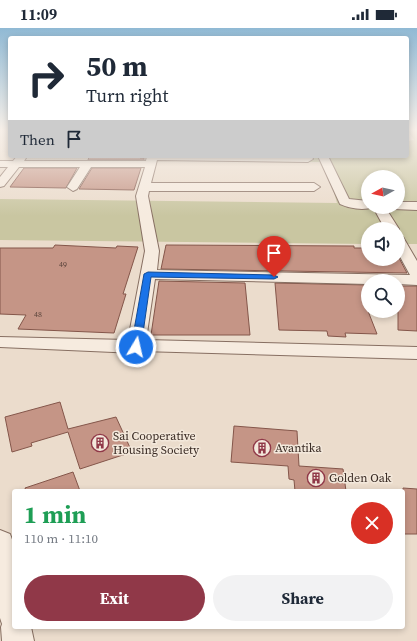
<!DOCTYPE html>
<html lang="en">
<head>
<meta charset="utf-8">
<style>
	body { margin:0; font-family:"Source Serif 4",serif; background:#f2f2f3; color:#1f2937; height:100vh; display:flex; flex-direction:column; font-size:15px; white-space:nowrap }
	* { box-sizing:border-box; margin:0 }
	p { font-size:13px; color:#747a83 }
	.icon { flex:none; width:22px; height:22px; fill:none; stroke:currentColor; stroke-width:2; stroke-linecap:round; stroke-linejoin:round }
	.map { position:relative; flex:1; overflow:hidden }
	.drawer { position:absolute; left:12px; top:461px; width:393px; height:140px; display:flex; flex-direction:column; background:#fff; border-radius:4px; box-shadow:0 2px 6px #0003 }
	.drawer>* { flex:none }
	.guide { position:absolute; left:8px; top:8px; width:401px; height:122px; border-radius:4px; box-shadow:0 2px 6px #0003; background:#fff; color:#1f2937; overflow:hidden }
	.needle { width:26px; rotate:262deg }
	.controls { position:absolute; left:361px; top:142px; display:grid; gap:8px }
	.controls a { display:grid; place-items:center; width:44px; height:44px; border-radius:50%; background:#fff; box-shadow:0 2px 6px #0003; font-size:20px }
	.pin { position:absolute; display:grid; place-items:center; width:34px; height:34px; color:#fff; margin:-41px -17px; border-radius:50% 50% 50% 0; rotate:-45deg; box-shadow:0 0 4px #0007 }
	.pin .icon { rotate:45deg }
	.me { position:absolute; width:44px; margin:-22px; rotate:9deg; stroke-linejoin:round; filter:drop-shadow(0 0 3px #0008) }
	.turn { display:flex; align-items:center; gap:14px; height:84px; padding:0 12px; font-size:18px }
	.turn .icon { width:52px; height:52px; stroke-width:2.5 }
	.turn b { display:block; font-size:28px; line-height:34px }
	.then { display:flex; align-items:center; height:38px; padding:0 12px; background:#0003; gap:8px; font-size:15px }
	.round { display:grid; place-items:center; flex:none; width:42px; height:42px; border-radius:21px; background:#f2f2f3 }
	.headline { display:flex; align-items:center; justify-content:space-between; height:68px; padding:0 12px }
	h1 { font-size:24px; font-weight:700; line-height:30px; color:#1e9e55 }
	.action { display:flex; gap:8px; margin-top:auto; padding:8px 12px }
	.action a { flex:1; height:46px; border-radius:24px; background:#903848; color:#fff; font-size:16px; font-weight:700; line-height:46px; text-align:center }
	.action a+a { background:#f2f2f3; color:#1f2937 }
	.status { display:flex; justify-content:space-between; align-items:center; height:28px; padding:0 20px; background:#fff; direction:ltr }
	.status svg { height:11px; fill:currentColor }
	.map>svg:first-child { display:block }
	.green { fill:#c9c6a1; fill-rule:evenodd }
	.building { fill:#c59586; stroke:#84564a }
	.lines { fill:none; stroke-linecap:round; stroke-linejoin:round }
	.minor-casing { stroke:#876f62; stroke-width:2 }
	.minor { fill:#f6ebdf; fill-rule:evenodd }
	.route { fill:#1a73e8; stroke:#114b97 }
	.labels { text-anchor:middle; stroke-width:3; stroke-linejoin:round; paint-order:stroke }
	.number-label { font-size:8px; fill:#5c453c }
	.near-poi-label { font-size:12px; fill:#392a23; stroke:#f3e8db; text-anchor:start }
</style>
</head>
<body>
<div class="status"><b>11:09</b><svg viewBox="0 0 49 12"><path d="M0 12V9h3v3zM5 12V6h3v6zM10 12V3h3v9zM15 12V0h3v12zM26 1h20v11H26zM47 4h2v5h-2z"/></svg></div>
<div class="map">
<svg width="417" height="613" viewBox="0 0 417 613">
	<rect width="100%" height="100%" fill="#ebdccc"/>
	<path class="green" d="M 407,102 L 417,102 L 417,216 L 398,216 L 398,201 L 368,201 L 368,216 L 0,212 L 0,171 L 337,175 L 325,134 L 240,134 L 240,128 L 407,128 L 407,113 L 414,112 ZM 368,149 L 398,149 L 398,179 L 368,179 Z"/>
	<g class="building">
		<path d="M 94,128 L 141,128 L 140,130 L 144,130 L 144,132 L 88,132 L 89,129 Z"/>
		<path d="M 24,140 L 77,140 L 66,160 L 10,159 Z"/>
		<path d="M 92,140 L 141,140 L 134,162 L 79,161 Z"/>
		<path d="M 55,217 L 116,220 L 117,218 L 138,219 L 123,266 L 126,266 L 114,305 L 18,301 L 26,287 L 0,286 L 0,220 L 53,220 Z"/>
		<path d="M 166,217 L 354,218 L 354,220 L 368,220 L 368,231 L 398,231 L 398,228 L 407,245 L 161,241 Z"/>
		<path d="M 159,253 L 245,255 L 250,307 L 151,307 Z"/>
		<path d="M 275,255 L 367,257 L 368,283 L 377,306 L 345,305 L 346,309 L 328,308 L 327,303 L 279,302 Z"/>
		<path d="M 398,258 L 417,258 L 417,303 L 398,302 Z"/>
		<path d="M 60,374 L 68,401 L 116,389 L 132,424 L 80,441 L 68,404 L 31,415 L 32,418 L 12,424 L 5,389 Z"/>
		<path d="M 234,398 L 297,403 L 299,438 L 343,441 L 346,463 L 295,463 L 294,452 L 289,451 L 288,438 L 231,434 Z"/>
		<path d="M 73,444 L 80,463 L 26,463 L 25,460 Z"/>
		<path d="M 403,460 L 417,461 L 417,506 L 403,506 Z"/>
	</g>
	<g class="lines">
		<defs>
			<g id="minor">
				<path d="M 17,128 L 25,128 L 26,130 L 24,133 L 146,133 L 147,128 L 312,129 L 313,131 L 308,134 L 157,132 L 151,155 L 314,155 L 320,159 L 314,163 L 149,163 L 148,168 L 159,223 L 157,242 L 410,247 L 398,225 L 398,208 L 403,209 L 417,233 L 417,257 L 398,256 L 398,253 L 368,253 L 368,256 L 155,251 L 146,312 L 417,319 L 417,331 L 141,323 L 136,325 L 0,319 L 0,309 L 128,312 L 145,223 L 136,168 L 145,139 L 91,139 L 77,161 L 73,163 L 67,159 L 80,139 L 19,139 L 4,158 L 0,159 L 0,149 L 8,139 L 0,139 L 0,133 L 13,133 Z"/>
				<path d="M 318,128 L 328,128 L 349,171 L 368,173 L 368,179 L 385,179 L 399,201 L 398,202 L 385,201 L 373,179 C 363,183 349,180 340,176 Z"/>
				<path d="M 398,174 L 417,174 L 417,182 L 394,181 L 392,179 L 398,179 Z"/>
				<path d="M 0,502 L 10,506 L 14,517 L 14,599 L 31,599 L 34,613 L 2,613 L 1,599 L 2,596 L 0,590 Z"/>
			</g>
		</defs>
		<use href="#minor" class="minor-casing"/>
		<use href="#minor" class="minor"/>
	</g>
	<linearGradient id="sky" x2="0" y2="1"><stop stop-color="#90b9d4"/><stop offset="0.54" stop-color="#f6efe8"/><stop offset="1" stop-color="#f6efe8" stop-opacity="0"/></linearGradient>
	<rect width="417" height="188" fill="url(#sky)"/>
	<path class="route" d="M 148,244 L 274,247 L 278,249 L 274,251 L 151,249 L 141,319 L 136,321 L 131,319 L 144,246 Z"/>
	<defs>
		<symbol id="building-ring" viewBox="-11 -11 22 22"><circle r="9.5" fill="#f3e8db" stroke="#903848" stroke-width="1.5"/><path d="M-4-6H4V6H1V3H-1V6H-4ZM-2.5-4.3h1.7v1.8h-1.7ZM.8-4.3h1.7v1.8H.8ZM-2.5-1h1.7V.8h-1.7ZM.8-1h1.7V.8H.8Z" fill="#903848"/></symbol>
	</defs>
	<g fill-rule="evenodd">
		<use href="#building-ring" x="90" y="405" width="20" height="20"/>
		<use href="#building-ring" x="252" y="410" width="20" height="20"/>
		<use href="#building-ring" x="306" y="440" width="20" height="20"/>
	</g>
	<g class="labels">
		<g class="number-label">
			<text x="63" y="239">49</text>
			<text x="38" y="289">48</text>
		</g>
		<g class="near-poi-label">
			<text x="113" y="412">Sai Cooperative<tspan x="113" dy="14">Housing Society</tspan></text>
			<text x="275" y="424">Avantika</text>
			<text x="329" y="454">Golden Oak</text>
		</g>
	</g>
</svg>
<div class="controls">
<a><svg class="needle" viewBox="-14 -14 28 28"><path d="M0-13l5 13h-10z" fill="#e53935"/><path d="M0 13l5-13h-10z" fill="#747a83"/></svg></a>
<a><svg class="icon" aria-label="sound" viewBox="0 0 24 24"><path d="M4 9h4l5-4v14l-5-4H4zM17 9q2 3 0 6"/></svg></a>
<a><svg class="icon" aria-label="search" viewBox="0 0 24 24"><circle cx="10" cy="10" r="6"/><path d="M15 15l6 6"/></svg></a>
</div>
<div class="pin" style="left:274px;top:249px;background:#d93025"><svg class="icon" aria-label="arrive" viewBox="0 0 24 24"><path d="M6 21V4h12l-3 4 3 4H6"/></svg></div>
<svg class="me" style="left:136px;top:319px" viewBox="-20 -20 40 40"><circle r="17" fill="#1a73e8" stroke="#fff" stroke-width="3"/><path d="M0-11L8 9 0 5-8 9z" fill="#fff"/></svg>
<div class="guide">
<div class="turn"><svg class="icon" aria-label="right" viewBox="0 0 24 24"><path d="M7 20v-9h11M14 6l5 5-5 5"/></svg><div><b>50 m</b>Turn right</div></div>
<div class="then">Then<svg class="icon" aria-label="arrive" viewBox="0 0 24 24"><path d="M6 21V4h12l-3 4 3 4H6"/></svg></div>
</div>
<section class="drawer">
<div class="headline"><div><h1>1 min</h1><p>110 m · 11:10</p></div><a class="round" style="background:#d93025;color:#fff"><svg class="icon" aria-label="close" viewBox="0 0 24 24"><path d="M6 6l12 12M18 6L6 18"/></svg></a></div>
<div class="action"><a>Exit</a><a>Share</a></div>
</section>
</div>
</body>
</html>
